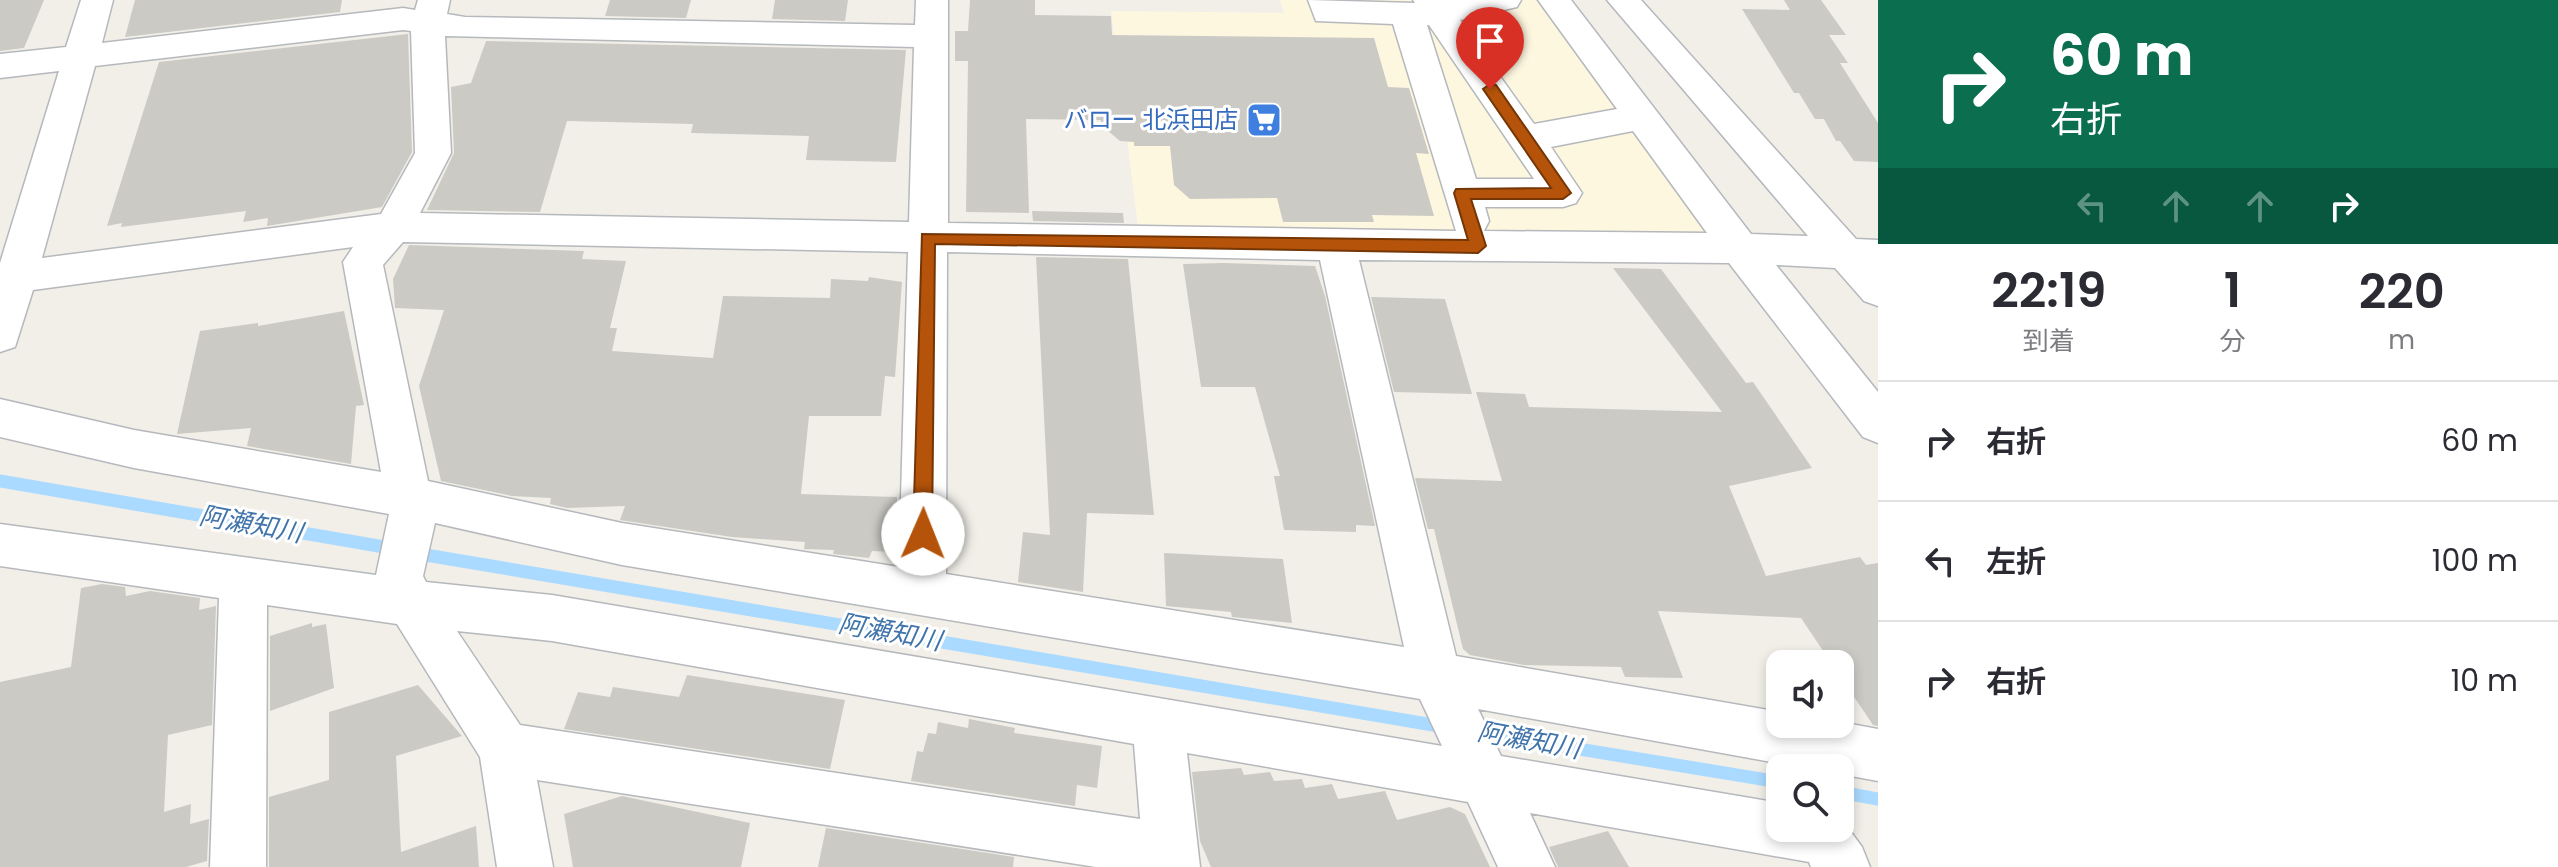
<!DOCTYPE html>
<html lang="ja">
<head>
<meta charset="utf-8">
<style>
	body { margin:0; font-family:Poppins,"Noto Sans JP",sans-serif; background:#f7f7f7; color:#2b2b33; height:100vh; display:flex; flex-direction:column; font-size:30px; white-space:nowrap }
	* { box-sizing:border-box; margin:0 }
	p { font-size:26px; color:#7c7c81 }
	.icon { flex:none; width:44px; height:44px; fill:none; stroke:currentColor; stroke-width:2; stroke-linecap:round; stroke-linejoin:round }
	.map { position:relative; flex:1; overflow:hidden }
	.drawer { display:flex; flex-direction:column; background:#fff; width:680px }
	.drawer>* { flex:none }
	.guide { background:#0b6e4f; color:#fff; overflow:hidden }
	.buttons { position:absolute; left:1766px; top:650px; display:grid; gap:16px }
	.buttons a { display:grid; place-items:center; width:88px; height:88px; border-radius:16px; background:#fff; box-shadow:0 4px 12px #0003; font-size:40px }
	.pin { position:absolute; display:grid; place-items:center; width:68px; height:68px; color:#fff; margin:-82px -34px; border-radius:50% 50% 50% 0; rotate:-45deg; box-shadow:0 0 8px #0007 }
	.pin .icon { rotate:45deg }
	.me { position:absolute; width:88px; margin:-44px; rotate:1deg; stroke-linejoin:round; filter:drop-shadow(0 0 6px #0008) }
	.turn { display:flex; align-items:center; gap:28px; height:168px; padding:0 40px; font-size:36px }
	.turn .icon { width:104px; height:104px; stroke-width:2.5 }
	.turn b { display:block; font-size:56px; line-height:68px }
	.lanes { display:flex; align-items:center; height:76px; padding:0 40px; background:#0003; justify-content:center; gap:40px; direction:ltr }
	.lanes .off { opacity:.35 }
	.eta { display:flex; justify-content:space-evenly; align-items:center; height:136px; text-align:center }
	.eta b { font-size:48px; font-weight:600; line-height:56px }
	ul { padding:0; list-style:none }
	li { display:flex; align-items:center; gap:24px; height:120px; padding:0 40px; border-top:2px solid #e1e1e2 }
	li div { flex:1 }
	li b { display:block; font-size:30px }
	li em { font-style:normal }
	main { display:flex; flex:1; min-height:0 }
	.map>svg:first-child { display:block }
	.commercial { fill:#fef7e0 }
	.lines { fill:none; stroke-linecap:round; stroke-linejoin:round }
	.stream { stroke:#aadaff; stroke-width:13 }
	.building { fill:#cccac5 }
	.minor-casing { stroke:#b5b8bc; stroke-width:3 }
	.minor { fill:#fff; fill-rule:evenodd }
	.route { fill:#b45309; stroke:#753606; stroke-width:2 }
	.labels { text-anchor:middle; stroke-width:6; stroke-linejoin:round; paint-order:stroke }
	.shop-label { font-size:24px; fill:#366cbe; stroke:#fff; text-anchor:end }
	.water-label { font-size:26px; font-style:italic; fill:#4174aa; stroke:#fff }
</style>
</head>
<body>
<main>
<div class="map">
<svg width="1878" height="867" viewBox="0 0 1878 867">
	<rect width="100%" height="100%" fill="#f1efe8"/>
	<path class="commercial" d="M 1280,0 L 1554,0 L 1740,248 L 1140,242 L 1111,11 L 1284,13 Z"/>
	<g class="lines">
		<g class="stream">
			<path d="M 0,481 L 396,549"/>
			<path d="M 414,553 L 1445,727"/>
			<path d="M 1475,732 L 1780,782"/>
			<path d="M 1840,792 L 1878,799"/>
		</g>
	</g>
	<g class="building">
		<path d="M 0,0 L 44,0 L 24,48 L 0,51 Z"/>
		<path d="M 135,0 L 342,0 L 340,12 L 125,37 Z"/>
		<path d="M 610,0 L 691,0 L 686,18 L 605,16 Z"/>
		<path d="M 775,0 L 848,0 L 845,21 L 772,19 Z"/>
		<path d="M 970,0 L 1035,0 L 1035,15 L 1111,16 L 1112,35 L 1374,38 L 1388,87 L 1409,88 L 1429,154 L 1416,153 L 1434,216 L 1372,215 L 1374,222 L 1283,222 L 1277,198 L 1190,199 L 1174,185 L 1170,146 L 1134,146 L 1134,142 L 1120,141 L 1101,125 L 1101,120 L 1026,119 L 1029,213 L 966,212 L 968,61 L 955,61 L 955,31 L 968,31 Z"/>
		<path d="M 1784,0 L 1821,0 L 1846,35 L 1829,35 L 1848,63 L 1840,63 L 1878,123 L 1878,162 L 1854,161 L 1840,141 L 1836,141 L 1824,119 L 1815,119 L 1799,93 L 1794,93 L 1742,9 L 1790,10 Z"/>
		<path d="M 408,34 L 412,152 L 382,207 L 267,226 L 268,218 L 243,222 L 246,211 L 121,227 L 122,223 L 107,226 L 159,62 Z"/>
		<path d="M 486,41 L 906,50 L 896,162 L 806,160 L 809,136 L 691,133 L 693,124 L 567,121 L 540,212 L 427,210 L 454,153 L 451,87 L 471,83 Z"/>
		<path d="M 1032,211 L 1123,213 L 1124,223 L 1033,221 Z"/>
		<path d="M 409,245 L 584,251 L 582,259 L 626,261 L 610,328 L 617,328 L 612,351 L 713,358 L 723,296 L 830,298 L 831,279 L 868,281 L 869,277 L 902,282 L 895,377 L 885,376 L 881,416 L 809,416 L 801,494 L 897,497 L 896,552 L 872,551 L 869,558 L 833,554 L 834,550 L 804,549 L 805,542 L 732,537 L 620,520 L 625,506 L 567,508 L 550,504 L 551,498 L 512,496 L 441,481 L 419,386 L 444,310 L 395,308 L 393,279 Z"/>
		<path d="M 1036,257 L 1128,259 L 1154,515 L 1087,513 L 1083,592 L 1018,582 L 1023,532 L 1050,535 Z"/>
		<path d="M 1224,263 L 1315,266 L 1325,296 L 1375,526 L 1356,525 L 1356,532 L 1284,530 L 1274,476 L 1280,476 L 1255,387 L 1201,387 L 1183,264 Z"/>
		<path d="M 1613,268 L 1661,269 L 1746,383 L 1753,382 L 1812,468 L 1729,486 L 1766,576 L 1860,557 L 1866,565 L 1878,563 L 1878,726 L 1873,725 L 1840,676 L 1840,664 L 1832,664 L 1801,618 L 1658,611 L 1683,678 L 1625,677 L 1621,667 L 1524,665 L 1470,655 L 1463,649 L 1434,529 L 1428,529 L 1415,478 L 1502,481 L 1476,392 L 1525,394 L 1529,407 L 1722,412 Z"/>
		<path d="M 1371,297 L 1445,299 L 1472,394 L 1394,392 Z"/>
		<path d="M 344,311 L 364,405 L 356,406 L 351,464 L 247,446 L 251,428 L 177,434 L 200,331 L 258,323 L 258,326 Z"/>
		<path d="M 1164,553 L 1283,559 L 1292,623 L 1232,617 L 1231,612 L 1166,606 Z"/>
		<path d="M 102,584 L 125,587 L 126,596 L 150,591 L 200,598 L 199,610 L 216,606 L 212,725 L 168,735 L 164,812 L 191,804 L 190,824 L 209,819 L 207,861 L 186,867 L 0,867 L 0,682 L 71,667 L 81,588 Z"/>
		<path d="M 312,623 L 312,627 L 326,624 L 334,688 L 270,711 L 270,636 Z"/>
		<path d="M 687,675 L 845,700 L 830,769 L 564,729 L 578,692 L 610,697 L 613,687 L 679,697 Z"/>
		<path d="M 418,685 L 462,736 L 396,756 L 401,852 L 476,826 L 479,867 L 269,867 L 269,797 L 329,780 L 329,712 Z"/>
		<path d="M 969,719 L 1015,728 L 1014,733 L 1102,746 L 1097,788 L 1077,785 L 1075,806 L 911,781 L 917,751 L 923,752 L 928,733 L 936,734 L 938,722 L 968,728 Z"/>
		<path d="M 1241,768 L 1244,775 L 1270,772 L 1274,781 L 1302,779 L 1305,788 L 1332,784 L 1338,799 L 1385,791 L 1397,820 L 1450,807 L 1465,814 L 1490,867 L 1211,867 L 1200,841 L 1192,772 Z"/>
		<path d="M 622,796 L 750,823 L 741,867 L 573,867 L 564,814 Z"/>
		<path d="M 826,828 L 1014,857 L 1013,867 L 818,867 Z"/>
		<path d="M 1608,831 L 1629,867 L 1558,867 L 1549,847 Z"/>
	</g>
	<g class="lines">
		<defs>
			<path id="minor" d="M 81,0 L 113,0 L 102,43 L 403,8 L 415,10 L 418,0 L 450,0 L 447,14 L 465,17 L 915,25 L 916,0 L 948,0 L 948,223 L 1456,231 L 1393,24 L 1316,21 L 1308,0 L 1415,3 L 1413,0 L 1521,0 L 1517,7 L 1460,20 L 1534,124 L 1617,109 L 1538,0 L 1571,0 L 1751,234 L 1808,236 L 1607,0 L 1641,0 L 1856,239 L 1878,240 L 1878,306 L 1864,301 L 1835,268 L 1776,265 L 1878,392 L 1878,443 L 1863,437 L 1729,263 L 1359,260 L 1456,656 L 1780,712 L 1780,724 L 1840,722 L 1878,729 L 1878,781 L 1840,774 L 1840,768 L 1805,768 L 1478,709 L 1501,756 L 1780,803 L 1780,828 L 1840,828 L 1840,817 L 1862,847 L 1870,867 L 1811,867 L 1809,862 L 1530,813 L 1555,867 L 1498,867 L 1468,802 L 1187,753 L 1200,867 L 1096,867 L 537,780 L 553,867 L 497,867 L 480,757 L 397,624 L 267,605 L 266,867 L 210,867 L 219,598 L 0,566 L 0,524 L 376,575 L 389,514 L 134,468 L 0,437 L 0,399 L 134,430 L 381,472 L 343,262 L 353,247 L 33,290 L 15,347 L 0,352 L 0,263 L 59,71 L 0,78 L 0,54 L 66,47 ZM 1427,25 L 1429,25 L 1534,179 L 1476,179 ZM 403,30 L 411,31 L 415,153 L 381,214 L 42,258 L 95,66 ZM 445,36 L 914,47 L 909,222 L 420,213 L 451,153 ZM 1633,131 L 1707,233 L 1484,231 L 1489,221 L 1485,207 L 1563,207 L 1576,203 L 1582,193 L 1551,147 ZM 403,242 L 908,252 L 899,567 L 622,523 L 428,481 L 383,265 ZM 947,252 L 1320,260 L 1404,647 L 946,574 ZM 435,523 L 622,565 L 1420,699 L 1442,746 L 552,595 L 426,582 L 423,576 ZM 457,631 L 552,641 L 1134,744 L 1140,819 L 520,725 Z"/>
		</defs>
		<use href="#minor" class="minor-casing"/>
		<use href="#minor" class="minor"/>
	</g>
	<path class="route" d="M 1490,84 L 1496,85 L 1571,193 L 1563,199 L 1471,199 L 1486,246 L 1478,253 L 935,244 L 932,534 L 929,540 L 916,540 L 913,534 L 922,234 L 1468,240 L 1454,193 L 1456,189 L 1551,188 L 1483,89 Z"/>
	<defs>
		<symbol id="supermarket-square" viewBox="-11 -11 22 22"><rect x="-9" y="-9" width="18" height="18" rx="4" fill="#3f7fe0" stroke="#fff"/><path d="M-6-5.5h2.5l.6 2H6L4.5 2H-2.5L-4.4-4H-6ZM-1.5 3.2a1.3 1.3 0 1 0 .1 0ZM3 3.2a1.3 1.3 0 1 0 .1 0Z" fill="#fff"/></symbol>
	</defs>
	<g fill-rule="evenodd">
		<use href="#supermarket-square" x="1244" y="100" width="40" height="40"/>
	</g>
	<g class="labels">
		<g class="shop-label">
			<text x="1238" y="128">バロー 北浜田店</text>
		</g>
		<g class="water-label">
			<text transform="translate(251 524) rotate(10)" y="9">阿瀬知川</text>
			<text transform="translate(890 632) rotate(10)" y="9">阿瀬知川</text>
			<text transform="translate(1529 740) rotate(10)" y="9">阿瀬知川</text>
		</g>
	</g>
</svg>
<div class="buttons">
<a><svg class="icon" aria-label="sound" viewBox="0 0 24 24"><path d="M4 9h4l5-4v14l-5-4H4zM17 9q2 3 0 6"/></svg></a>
<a><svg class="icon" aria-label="search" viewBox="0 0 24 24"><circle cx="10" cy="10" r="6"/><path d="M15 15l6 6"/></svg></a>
</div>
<div class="pin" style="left:1490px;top:89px;background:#d93025"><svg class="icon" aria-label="arrive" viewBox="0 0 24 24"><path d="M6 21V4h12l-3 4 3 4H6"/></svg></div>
<svg class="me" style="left:923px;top:534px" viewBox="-20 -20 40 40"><circle r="19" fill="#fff"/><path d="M0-13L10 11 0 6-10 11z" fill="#b45309"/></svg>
</div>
<section class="drawer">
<div class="guide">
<div class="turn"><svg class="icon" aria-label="right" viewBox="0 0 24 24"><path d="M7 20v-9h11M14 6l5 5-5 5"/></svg><div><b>60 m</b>右折</div></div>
<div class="lanes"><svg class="icon off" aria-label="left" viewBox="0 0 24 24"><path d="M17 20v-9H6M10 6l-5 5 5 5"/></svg><svg class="icon off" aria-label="ahead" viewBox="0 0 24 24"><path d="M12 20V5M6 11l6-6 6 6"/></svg><svg class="icon off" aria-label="ahead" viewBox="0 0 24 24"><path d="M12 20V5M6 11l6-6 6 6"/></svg><svg class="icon" aria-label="right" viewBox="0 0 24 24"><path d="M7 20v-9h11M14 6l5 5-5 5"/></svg></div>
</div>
<div class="eta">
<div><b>22:19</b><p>到着</p></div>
<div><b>1</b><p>分</p></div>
<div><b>220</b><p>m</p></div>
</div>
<ul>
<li><svg class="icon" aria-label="right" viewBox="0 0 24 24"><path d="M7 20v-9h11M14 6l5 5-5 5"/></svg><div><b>右折</b></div><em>60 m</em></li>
<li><svg class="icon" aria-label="left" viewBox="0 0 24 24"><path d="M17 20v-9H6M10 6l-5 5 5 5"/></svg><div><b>左折</b></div><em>100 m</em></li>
<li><svg class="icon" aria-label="right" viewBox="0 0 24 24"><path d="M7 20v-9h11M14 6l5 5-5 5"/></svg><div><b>右折</b></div><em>10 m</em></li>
</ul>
</section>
</main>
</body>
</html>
